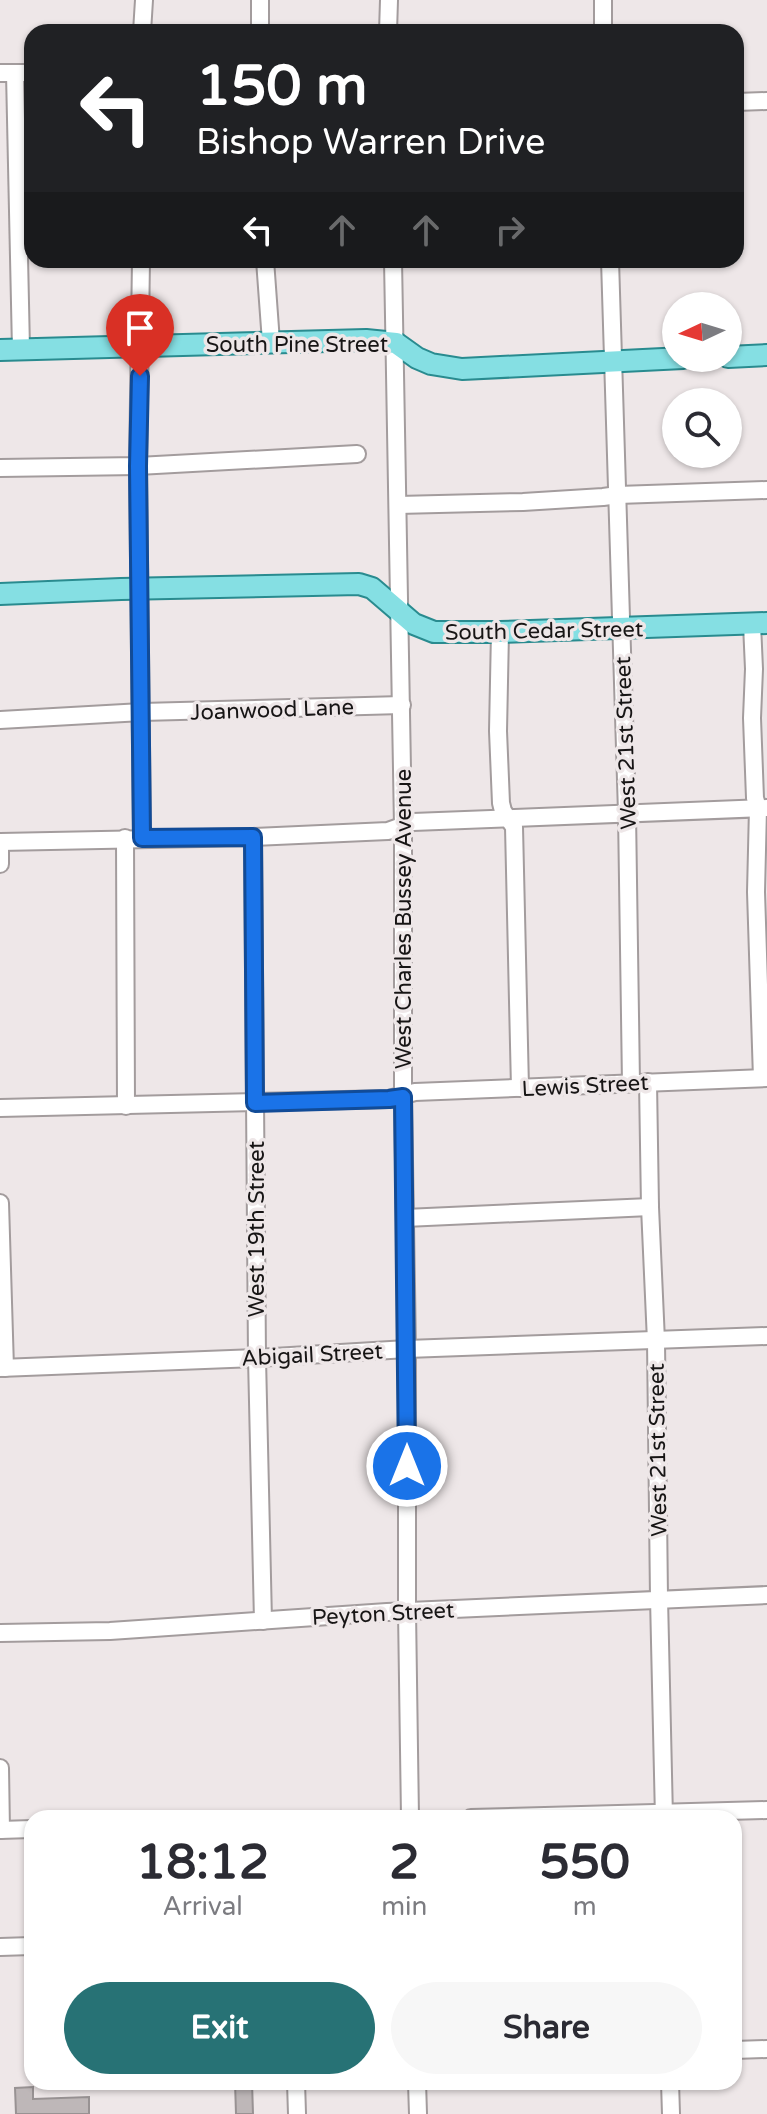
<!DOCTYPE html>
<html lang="en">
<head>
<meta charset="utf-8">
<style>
	body { margin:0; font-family:"Varela Round",sans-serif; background:#f7f7f7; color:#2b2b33; height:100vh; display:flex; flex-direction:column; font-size:30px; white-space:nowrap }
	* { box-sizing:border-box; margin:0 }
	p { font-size:26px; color:#7c7c81 }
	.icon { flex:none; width:44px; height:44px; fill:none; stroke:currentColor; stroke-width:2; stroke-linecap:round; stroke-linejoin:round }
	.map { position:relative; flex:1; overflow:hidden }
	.panel { position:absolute; left:24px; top:1810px; width:718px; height:280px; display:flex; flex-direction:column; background:#fff; border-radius:24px; box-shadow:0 2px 6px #0004 }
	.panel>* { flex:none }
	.guide { position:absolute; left:24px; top:24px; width:720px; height:244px; border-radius:24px; box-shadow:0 2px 6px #0004; background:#202124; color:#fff; overflow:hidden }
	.needle { width:52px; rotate:266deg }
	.tools { position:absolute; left:662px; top:292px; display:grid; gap:16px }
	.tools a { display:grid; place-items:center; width:80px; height:80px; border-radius:50%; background:#fff; box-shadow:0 2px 6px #0004; font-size:40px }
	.pin { position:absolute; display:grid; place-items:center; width:68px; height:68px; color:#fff; margin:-82px -34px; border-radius:50% 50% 50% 0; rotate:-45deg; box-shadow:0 0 8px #0007 }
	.pin .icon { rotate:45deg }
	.me { position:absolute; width:88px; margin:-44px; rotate:0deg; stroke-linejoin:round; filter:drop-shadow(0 0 6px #0008) }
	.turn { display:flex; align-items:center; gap:28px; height:168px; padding:0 40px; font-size:36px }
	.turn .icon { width:104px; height:104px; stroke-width:2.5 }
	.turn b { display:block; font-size:56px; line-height:68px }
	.lanes { display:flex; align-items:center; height:76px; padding:0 40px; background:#0003; justify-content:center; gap:40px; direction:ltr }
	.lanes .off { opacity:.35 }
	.eta { display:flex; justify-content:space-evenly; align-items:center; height:136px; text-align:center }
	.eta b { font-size:48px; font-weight:700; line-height:56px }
	.button { display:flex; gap:16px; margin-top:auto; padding:16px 40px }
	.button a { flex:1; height:92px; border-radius:48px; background:#277275; color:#fff; font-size:32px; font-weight:700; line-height:92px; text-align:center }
	.button a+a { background:#f7f7f7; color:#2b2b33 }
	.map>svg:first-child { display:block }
	.building { fill:#beb7b8; stroke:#989293; stroke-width:2 }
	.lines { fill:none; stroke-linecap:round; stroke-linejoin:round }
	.minor-casing { stroke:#a39c9d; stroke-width:20 }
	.major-casing { stroke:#298b8f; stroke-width:24 }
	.minor { stroke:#fff; stroke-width:16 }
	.major { stroke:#85dfe3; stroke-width:20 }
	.route-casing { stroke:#114b97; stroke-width:20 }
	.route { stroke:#1a73e8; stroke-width:14 }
	.labels { text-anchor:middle; stroke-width:7; stroke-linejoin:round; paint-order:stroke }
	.street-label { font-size:22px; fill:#171515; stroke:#eee7e8 }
</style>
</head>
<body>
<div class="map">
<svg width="767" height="2114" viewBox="0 0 767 2114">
	<rect width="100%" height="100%" fill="#eee7e8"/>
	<g class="building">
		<path d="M 235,2082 L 252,2082 L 253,2114 L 236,2114 Z"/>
		<path d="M 33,2087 L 33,2099 L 89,2097 L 89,2114 L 16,2114 L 15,2088 Z"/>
	</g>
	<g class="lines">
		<defs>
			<g id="minor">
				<path d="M 603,0 L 603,32"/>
				<path d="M 142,32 L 144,0"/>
				<path d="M 260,32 L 260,0"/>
				<path d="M 388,32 L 389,0"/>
				<path d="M 0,73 L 32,73"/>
				<path d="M 15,73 L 21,349"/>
				<path d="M 736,102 L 767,101"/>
				<path d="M 141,260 L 138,466 L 142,838"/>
				<path d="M 265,260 L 271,342"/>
				<path d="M 393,260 L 403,826 L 403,1097 L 407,1349 L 407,1611 L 410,1818"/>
				<path d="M 610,260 L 627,813 L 631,1083"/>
				<path d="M 0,468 L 138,466 L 357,454"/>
				<path d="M 398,505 L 523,502 L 603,497 L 618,495 L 767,490"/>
				<path d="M 752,624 L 754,669 L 752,718 L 755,798 L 758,808 L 756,892 L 762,1078"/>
				<path d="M 500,632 L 498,731 L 501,803 L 503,811 L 514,827 L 520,1088"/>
				<path d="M 0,720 L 142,712 L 402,705"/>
				<path d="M 253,837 L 257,1358 L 263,1621"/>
				<path d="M 125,838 L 126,1106"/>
				<path d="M 0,842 L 253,837 L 388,831 L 413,822 L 767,808"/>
				<path d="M 0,864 L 0,842"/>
				<path d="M 648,1082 L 650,1207 L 656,1341 L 659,1598 L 664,1818"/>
				<path d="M 0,1108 L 389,1099 L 415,1092 L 767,1078"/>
				<path d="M 0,1203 L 5,1368"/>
				<path d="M 405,1218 L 650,1207"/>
				<path d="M 0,1368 L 257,1358 L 407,1349 L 767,1336"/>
				<path d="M 0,1633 L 110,1631 L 387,1612 L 767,1595"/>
				<path d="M 0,1768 L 1,1830"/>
				<path d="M 471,1818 L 767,1810"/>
				<path d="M 0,1830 L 32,1829"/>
				<path d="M 0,1947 L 32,1946"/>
				<path d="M 734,2050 L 767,2049"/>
				<path d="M 296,2082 L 297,2114"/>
				<path d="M 417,2082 L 418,2114"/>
				<path d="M 670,2082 L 671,2114"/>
			</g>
			<g id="major">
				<path d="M 0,350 L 366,340 L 396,343 L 417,358 L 431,364 L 462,369 L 683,358"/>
				<path d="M 728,357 L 767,355"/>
				<path d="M 0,594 L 121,589 L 359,584 L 372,588 L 414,624 L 434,632 L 500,632 L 767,623"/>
			</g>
		</defs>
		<use href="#minor" class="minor-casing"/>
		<use href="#major" class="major-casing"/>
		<use href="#minor" class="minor"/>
		<use href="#major" class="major"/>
	</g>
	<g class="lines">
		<defs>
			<path id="route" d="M 140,376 L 138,466 L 142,838 L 253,837 L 255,1103 L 389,1099 L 403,1097 L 407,1466"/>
		</defs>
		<use href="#route" class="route-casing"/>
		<use href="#route" class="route"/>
	</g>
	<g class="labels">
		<g class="street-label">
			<text x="297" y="352">South Pine Street</text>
			<text transform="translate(544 630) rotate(-1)" y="8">South Cedar Street</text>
			<text transform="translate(272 709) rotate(-2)" y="8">Joanwood Lane</text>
			<text transform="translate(625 743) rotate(-92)" y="8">West 21st Street</text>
			<text transform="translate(403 919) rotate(-90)" y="8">West Charles Bussey Avenue</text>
			<text transform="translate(585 1085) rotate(-3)" y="8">Lewis Street</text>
			<text transform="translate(256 1229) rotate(-90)" y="8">West 19th Street</text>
			<text transform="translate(312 1354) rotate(-3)" y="8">Abigail Street</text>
			<text transform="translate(657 1450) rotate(-91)" y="8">West 21st Street</text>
			<text transform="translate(383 1613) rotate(-3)" y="8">Peyton Street</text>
		</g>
	</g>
</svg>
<div class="tools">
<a><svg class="needle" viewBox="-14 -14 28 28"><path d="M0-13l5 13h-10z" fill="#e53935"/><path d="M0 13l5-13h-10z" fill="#7c7c81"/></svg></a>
<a><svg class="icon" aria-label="search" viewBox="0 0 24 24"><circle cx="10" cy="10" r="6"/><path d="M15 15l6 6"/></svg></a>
</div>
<div class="pin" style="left:140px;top:376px;background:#d93025"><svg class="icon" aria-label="arrive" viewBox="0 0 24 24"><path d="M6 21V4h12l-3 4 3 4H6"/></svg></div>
<svg class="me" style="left:407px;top:1466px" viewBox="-20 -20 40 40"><circle r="17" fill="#1a73e8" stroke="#fff" stroke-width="3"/><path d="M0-11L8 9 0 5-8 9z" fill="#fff"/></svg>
<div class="guide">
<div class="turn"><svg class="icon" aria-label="left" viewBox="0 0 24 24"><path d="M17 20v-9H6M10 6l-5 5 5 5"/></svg><div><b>150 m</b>Bishop Warren Drive</div></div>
<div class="lanes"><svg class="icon" aria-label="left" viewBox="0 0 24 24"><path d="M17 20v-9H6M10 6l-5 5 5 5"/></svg><svg class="icon off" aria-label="ahead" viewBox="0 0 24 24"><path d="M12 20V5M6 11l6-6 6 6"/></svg><svg class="icon off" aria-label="ahead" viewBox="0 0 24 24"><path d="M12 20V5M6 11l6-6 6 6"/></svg><svg class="icon off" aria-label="right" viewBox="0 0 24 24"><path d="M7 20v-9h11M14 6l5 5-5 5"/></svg></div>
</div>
<section class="panel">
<div class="eta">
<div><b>18:12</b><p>Arrival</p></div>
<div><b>2</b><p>min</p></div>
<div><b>550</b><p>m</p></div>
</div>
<div class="button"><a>Exit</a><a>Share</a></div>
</section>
</div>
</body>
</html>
